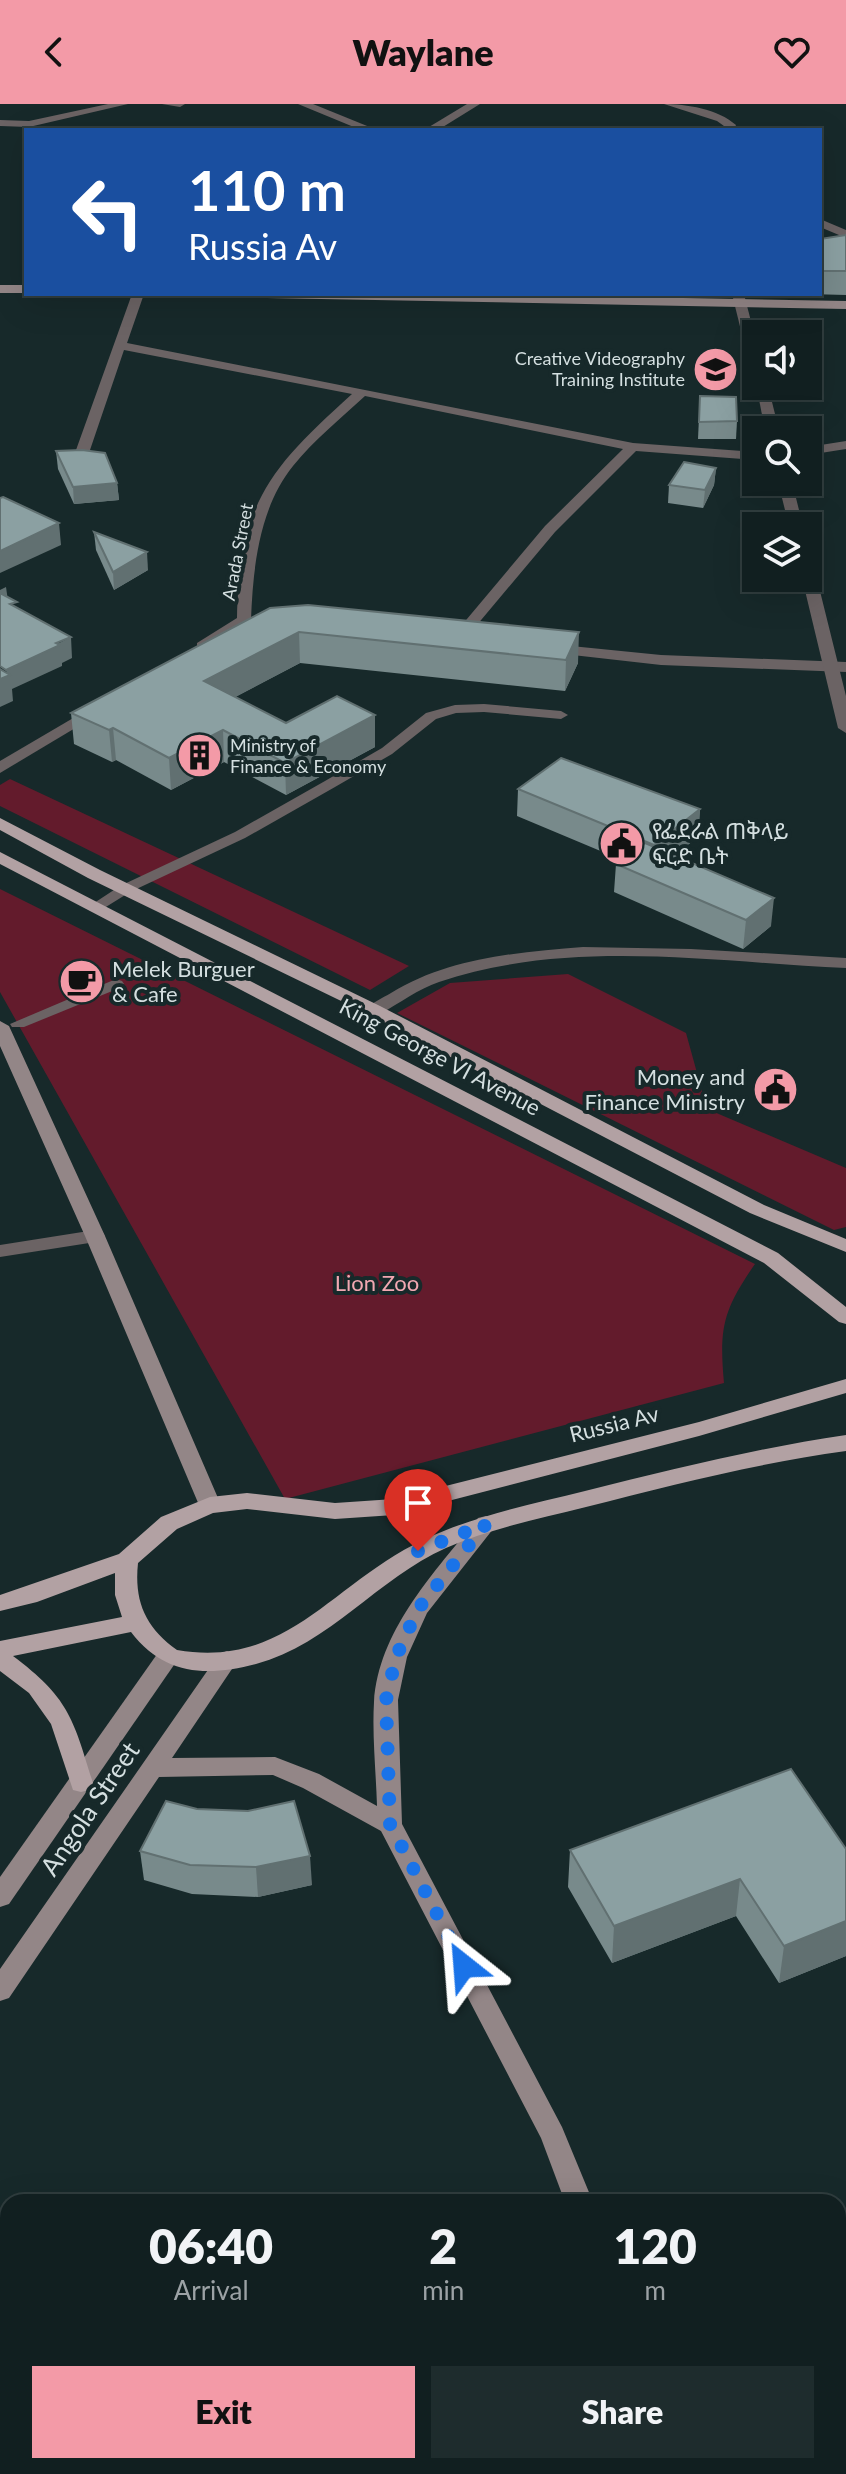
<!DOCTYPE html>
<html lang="en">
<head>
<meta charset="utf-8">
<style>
	body { margin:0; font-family:Lato,"Noto Sans Ethiopic",sans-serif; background:#1e2c2d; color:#f1f3f6; height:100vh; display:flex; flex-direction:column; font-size:30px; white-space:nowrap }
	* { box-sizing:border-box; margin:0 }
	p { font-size:26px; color:#9ca2a5 }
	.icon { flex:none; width:44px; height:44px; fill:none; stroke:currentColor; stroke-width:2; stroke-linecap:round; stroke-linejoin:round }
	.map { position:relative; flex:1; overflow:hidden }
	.drawer { position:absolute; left:0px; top:2090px; width:846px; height:280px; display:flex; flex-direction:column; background:#111f20; border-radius:24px 24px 0 0; box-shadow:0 8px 32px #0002,0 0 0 2px #303d3e }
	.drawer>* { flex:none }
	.hud { position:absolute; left:24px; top:24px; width:798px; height:168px; border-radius:0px; box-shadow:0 8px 32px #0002,0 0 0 2px #303d3e; background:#1a4fa0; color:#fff; overflow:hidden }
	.fabs { position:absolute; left:742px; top:216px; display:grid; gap:16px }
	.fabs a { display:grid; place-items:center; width:80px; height:80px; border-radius:0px; background:#111f20; box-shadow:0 8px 32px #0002,0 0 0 2px #303d3e; font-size:40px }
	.pin { position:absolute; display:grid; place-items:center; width:68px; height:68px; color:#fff; margin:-82px -34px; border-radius:50% 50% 50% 0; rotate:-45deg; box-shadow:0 0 8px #0007 }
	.pin .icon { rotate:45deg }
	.me { position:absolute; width:88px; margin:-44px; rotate:332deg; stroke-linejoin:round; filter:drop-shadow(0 0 6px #0008) }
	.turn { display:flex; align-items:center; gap:28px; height:168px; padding:0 32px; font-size:36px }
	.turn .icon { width:104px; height:104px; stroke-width:2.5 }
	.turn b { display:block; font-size:56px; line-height:68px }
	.eta { display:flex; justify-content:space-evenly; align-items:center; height:136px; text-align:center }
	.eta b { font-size:48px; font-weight:800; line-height:56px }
	.action { display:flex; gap:16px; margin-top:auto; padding:16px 32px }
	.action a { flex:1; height:92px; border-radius:0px; background:#f39aa7; color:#111; font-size:32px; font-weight:800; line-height:92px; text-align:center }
	.action a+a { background:#1e2c2d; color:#f1f3f6 }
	header { display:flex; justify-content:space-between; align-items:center; height:104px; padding:0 32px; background:#f39aa7; color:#111; font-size:36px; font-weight:800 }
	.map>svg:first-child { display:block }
	.green { fill:#631b2c }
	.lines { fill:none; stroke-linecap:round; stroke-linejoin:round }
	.service { fill:#6b6364; fill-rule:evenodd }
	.minor { fill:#6b6364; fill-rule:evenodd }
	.tertiary { fill:#6b6364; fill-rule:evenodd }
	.secondary { fill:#938687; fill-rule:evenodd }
	.primary { fill:#b2a1a3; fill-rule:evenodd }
	.wall { fill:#788a8b }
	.shaded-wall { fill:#617071 }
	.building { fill:#8ba0a2; stroke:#617071; stroke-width:2 }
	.route { stroke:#1a73e8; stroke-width:14; stroke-dasharray:0 25.2 }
	.labels { text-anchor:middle; stroke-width:8; stroke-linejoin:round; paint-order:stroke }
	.far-poi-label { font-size:18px; fill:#d4dfe0; stroke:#17292a; text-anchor:end }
	.far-street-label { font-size:18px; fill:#d4dfe0; stroke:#17292a }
	.poi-label { font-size:22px; fill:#d4dfe0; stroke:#17292a; text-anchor:start }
	.street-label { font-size:22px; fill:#d4dfe0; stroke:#17292a }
	.park-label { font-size:22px; fill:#f1a8b2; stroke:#17292a }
	.near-street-label { font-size:26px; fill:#d4dfe0; stroke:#17292a }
</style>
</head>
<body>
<header><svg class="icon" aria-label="back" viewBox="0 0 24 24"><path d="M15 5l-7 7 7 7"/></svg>Waylane<svg class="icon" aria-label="heart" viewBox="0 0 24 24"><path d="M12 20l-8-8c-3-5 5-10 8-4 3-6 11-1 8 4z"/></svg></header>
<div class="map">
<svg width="846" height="2370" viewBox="0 0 846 2370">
	<rect width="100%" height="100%" fill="#17292a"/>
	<g class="green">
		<path d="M 10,675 L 409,862 L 370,886 L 0,702 L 0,681 Z"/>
		<path d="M 0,785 L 755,1160 C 723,1206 719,1224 724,1279 L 285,1395 L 0,888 Z"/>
		<path d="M 568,870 L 686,929 L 707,1005 L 846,1064 L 846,1123 L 834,1126 L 397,909 L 450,879 Z"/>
	</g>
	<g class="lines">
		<g class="service">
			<path d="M 484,600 L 561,607 L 568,611 L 561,615 L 484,608 L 456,609 L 436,615 L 392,650 L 335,683 L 245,734 L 130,788 L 101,806 L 96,808 L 88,803 L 120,782 L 235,728 L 325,677 L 382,644 L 426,609 L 455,601 Z"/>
			<path d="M 116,875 L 122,877 L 124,880 L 122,883 L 24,923 L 12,923 L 10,920 Z"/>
		</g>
		<g class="minor">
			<path d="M 108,0 L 128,0 L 29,23 L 0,22 L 0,16 L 29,17 Z"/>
			<path d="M 162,0 L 185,0 L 180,3 Z"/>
			<path d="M 298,0 L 313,0 L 377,26 L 361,26 Z"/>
			<path d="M 467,0 L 480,0 L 438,26 L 424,26 Z"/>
			<path d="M 820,115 L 846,126 L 846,134 L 820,123 Z"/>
			<path d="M 132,190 L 144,190 L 127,239 L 633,339 L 756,348 L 756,356 L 636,347 L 555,428 L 461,540 L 451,540 L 451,534 L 545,422 L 623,345 L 365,292 C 340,315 314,336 293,362 C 259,404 253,464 251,516 L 207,545 L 197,545 L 197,539 L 237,514 C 240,398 269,365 352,290 L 124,246 L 90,346 L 78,349 L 76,346 Z"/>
			<path d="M 846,337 L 846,345 L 808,351 L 808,343 Z"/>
			<path d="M 551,540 L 661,551 L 846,558 L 846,568 L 661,561 L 546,548 L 543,545 Z"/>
			<path d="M 92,603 L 97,605 L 97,611 L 0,669 L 0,657 Z"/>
			<path d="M 583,843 L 691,845 L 846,854 L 846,864 C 712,858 569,834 439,878 C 418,885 400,899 380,910 L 374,911 L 365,906 C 372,899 382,894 391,889 C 448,854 518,848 583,843 Z"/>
			<path d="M 95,1126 L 102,1127 L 105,1132 L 102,1137 L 0,1153 L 0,1141 Z"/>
		</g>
		<g class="tertiary">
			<path d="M 664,0 C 686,0 718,5 736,21 L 734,26 L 722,26 L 724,22 L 717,17 Z"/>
			<path d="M 732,190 L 744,190 L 756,237 L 756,267 L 750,263 Z"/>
			<path d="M 756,280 L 768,282 L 779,326 L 765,326 Z"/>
			<path d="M 778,378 L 792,378 L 803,422 L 789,422 Z"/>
			<path d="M 808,463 L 815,467 L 846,592 L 846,629 L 838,624 L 802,474 L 808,474 Z"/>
		</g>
		<g class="secondary">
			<rect x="0" y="181" width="26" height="8"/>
			<path d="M 261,190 L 462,190 L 846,197 L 846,205 L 267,194 Z"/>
			<path d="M 0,917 L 9,922 L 105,1132 L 221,1401 L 218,1407 L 202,1407 L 199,1401 L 85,1132 L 0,942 Z"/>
			<path d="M 486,1412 L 494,1414 L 497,1420 L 427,1509 L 407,1553 L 398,1596 L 402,1720 L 562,2023 L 593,2098 L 565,2098 L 541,2034 L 381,1727 L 303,1684 L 273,1671 L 159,1673 L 9,1894 L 0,1897 L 0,1865 L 219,1550 L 227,1547 L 235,1550 L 238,1556 L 172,1654 L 275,1653 L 319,1670 L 377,1702 C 376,1668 372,1632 374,1598 C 379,1525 435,1468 478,1414 Z"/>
			<path d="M 168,1543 L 176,1546 L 179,1552 L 176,1558 L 9,1800 L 0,1803 L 0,1773 L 160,1546 Z"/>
			<path d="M 665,2362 L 695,2362 L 698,2370 L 668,2370 Z"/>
		</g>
		<g class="primary">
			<path d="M 0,714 L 100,766 L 380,902 L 764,1101 L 846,1135 L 846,1148 L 750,1109 L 368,910 L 88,774 L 0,726 Z"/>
			<path d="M 0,748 L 778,1149 L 846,1203 L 846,1220 L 839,1218 L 764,1159 L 0,760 Z"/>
			<path d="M 846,1275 L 846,1289 L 699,1332 L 394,1411 L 335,1415 L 247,1405 L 213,1409 L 177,1425 L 138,1459 C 134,1497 145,1523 177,1546 C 271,1562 316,1503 386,1457 C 446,1417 517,1404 585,1387 C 672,1365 758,1344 846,1331 L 846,1347 C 758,1359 672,1381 586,1403 C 539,1415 491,1424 446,1444 C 378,1474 330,1540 256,1560 C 206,1573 164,1571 131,1528 L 13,1552 C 69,1594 73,1614 93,1679 L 89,1686 L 81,1688 L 73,1686 L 51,1620 L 29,1589 L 0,1567 L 0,1537 L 122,1513 L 115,1491 L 115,1469 L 37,1498 L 0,1507 L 0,1491 L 119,1450 L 161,1413 L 210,1393 L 247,1389 L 335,1399 L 394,1395 L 699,1318 Z"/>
		</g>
	</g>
	<g class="wall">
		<path d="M 846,131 L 846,191 L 808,190 L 820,190 L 820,135 Z"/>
		<path d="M 700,292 L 737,317 L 736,335 L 698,335 Z"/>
		<path d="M 56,347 L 117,379 L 119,396 L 74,400 L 58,365 Z"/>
		<path d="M 716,364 L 714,381 L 703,404 L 668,399 L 669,381 Z"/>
		<path d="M 94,428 L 148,466 L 114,486 L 96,446 Z"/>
		<path d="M 308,501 L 578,559 L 565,587 L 300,559 L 235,593 L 286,619 L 375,643 L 286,691 L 224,658 L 171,686 L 116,656 L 112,658 L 74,640 L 71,609 Z"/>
		<path d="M 518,685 L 700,705 L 698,733 L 674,751 L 771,822 L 743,845 L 614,788 L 616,760 L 622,756 L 517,712 Z"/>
		<path d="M 166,1697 L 312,1781 L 258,1793 L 192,1790 L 144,1776 L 140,1747 Z"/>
		<path d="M 846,1745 L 846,1852 L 779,1879 L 736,1812 L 612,1859 L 568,1783 L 570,1746 Z"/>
	</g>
	<g class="shaded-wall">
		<path d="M 716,364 L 714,381 L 703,404 L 705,386 Z"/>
		<path d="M 117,379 L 119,396 L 74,400 L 73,383 Z"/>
		<path d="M 59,419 L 61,441 L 0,469 L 0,447 Z"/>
		<path d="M 147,448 L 148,466 L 114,486 L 113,468 Z"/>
		<path d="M 6,483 L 9,504 L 0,508 L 0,486 Z"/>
		<path d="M 299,528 L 300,559 L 205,609 L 204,577 Z"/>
		<path d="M 579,528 L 578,559 L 565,587 L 566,556 Z"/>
		<path d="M 71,533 L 72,554 L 62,559 L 62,562 L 12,585 L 13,597 L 0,603 L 0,575 L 7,572 L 6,566 Z"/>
		<path d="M 375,611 L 375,643 L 286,691 L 285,659 Z"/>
		<path d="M 113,624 L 116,656 L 112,658 L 109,626 Z"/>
		<path d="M 223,626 L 224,658 L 171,686 L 169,654 Z"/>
		<path d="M 700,705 L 698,733 L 652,769 L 654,741 Z"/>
		<path d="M 774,794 L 771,822 L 743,845 L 746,816 Z"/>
		<path d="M 310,1752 L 312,1781 L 258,1793 L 256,1763 Z"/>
		<path d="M 740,1775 L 736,1812 L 612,1859 L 614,1822 Z"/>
		<path d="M 846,1817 L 846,1852 L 779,1879 L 784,1842 Z"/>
		<path d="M 381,2362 L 385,2362 L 384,2370 L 381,2370 Z"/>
		<path d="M 563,2362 L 571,2362 L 569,2370 L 560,2370 Z"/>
	</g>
	<g class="building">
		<path d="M 846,131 L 846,167 L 820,167 L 820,135 Z"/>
		<path d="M 700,292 L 736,293 L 737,317 L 699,318 Z"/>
		<path d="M 82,346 L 105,349 L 117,379 L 73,383 L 56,347 Z"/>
		<path d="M 684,358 L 716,364 L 705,386 L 669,381 Z"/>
		<path d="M 3,393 L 59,419 L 0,447 L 0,394 Z"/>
		<path d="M 94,428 L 147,448 L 113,468 Z"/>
		<path d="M 0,489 L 17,498 L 10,500 L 71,533 L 56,539 L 60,541 L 6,566 L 0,562 Z"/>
		<path d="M 308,501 L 579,528 L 566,556 L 299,528 L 204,577 L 286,619 L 337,592 L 375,611 L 285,659 L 223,626 L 169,654 L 113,624 L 109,626 L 71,609 L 270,504 Z"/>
		<path d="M 0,565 L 10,571 L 0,575 Z"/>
		<path d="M 561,654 L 700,705 L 654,741 L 518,685 Z"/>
		<path d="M 645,739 L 774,794 L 746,816 L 616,760 Z"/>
		<path d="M 791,1665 L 846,1745 L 846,1817 L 784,1842 L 740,1775 L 614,1822 L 570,1746 Z"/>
		<path d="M 166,1697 L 197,1705 L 248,1707 L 294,1697 L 310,1752 L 256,1763 L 190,1761 L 140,1747 Z"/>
		<path d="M 258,2362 L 381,2362 L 381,2370 L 257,2370 Z"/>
		<path d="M 471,2362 L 563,2362 L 560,2370 L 468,2370 Z"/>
	</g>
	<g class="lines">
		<path class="route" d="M 418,1447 L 486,1420 L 418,1505 L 396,1553 L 386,1596 L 390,1720 L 464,1862"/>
	</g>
	<defs>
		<symbol id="university-disc" viewBox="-11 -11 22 22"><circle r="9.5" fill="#f39aa7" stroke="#17292a"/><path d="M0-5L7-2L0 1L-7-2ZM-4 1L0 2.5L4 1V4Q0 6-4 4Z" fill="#111"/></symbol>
		<symbol id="building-disc" viewBox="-11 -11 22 22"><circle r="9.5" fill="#f39aa7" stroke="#17292a"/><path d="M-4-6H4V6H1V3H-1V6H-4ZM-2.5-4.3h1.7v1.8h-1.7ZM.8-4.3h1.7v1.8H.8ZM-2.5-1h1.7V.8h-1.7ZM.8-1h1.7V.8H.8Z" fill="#111"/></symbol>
		<symbol id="civic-disc" viewBox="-11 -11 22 22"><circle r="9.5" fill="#f39aa7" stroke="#17292a"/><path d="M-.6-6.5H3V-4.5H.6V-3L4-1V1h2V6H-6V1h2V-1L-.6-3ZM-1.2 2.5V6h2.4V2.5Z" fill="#111"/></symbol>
		<symbol id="cafe-disc" viewBox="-11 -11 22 22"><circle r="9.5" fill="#f39aa7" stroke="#17292a"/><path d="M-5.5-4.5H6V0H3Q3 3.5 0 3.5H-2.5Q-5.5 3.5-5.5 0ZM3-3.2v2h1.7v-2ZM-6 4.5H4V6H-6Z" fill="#111"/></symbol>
	</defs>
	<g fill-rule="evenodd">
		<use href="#university-disc" x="690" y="240" width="51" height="51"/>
		<use href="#building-disc" x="174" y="626" width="51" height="51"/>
		<use href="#civic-disc" x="596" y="714" width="51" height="51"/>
		<use href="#cafe-disc" x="56" y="852" width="51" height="51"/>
		<use href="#civic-disc" x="750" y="960" width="51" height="51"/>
	</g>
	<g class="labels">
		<g class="far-poi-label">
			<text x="685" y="261">Creative Videography<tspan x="685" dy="21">Training Institute</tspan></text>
			<text x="230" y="648" text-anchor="start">Ministry of<tspan x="230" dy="21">Finance &amp; Economy</tspan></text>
		</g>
		<g class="far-street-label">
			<text transform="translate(238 448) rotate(-79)" y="6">Arada Street</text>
		</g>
		<g class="poi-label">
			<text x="652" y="735">የፌደራል ጠቅላይ<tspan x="652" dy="25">ፍርድ ቤት</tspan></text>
			<text x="112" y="873">Melek Burguer<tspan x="112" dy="25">&amp; Cafe</tspan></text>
			<text x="745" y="981" text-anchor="end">Money and<tspan x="745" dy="25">Finance Ministry</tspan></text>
		</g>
		<g class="street-label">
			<text transform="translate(440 953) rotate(28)" y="8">King George VI Avenue</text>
			<text transform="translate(614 1320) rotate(-14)" y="8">Russia Av</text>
		</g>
		<g class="park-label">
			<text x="377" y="1187">Lion Zoo</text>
		</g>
		<g class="near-street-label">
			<text transform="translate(90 1705) rotate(-56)" y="9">Angola Street</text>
		</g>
	</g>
</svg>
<div class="fabs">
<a><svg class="icon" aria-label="sound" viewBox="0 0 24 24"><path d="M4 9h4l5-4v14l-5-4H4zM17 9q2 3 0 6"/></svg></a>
<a><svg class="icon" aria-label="search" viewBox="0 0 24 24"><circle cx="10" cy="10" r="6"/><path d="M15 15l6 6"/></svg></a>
<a><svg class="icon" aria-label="layers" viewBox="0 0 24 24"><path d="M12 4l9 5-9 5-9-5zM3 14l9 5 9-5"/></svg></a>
</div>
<div class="pin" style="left:418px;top:1447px;background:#d93025"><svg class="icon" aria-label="arrive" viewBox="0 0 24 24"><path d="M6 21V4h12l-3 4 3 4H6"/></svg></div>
<svg class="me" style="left:464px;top:1862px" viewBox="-20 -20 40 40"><path d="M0-17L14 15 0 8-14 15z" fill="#1a73e8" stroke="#fff" stroke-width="4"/></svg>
<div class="hud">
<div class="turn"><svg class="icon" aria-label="left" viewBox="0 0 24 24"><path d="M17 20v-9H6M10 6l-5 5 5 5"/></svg><div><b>110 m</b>Russia Av</div></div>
</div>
<section class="drawer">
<div class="eta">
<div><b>06:40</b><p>Arrival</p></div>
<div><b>2</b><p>min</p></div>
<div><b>120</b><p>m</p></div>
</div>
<div class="action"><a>Exit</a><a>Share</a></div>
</section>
</div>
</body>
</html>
